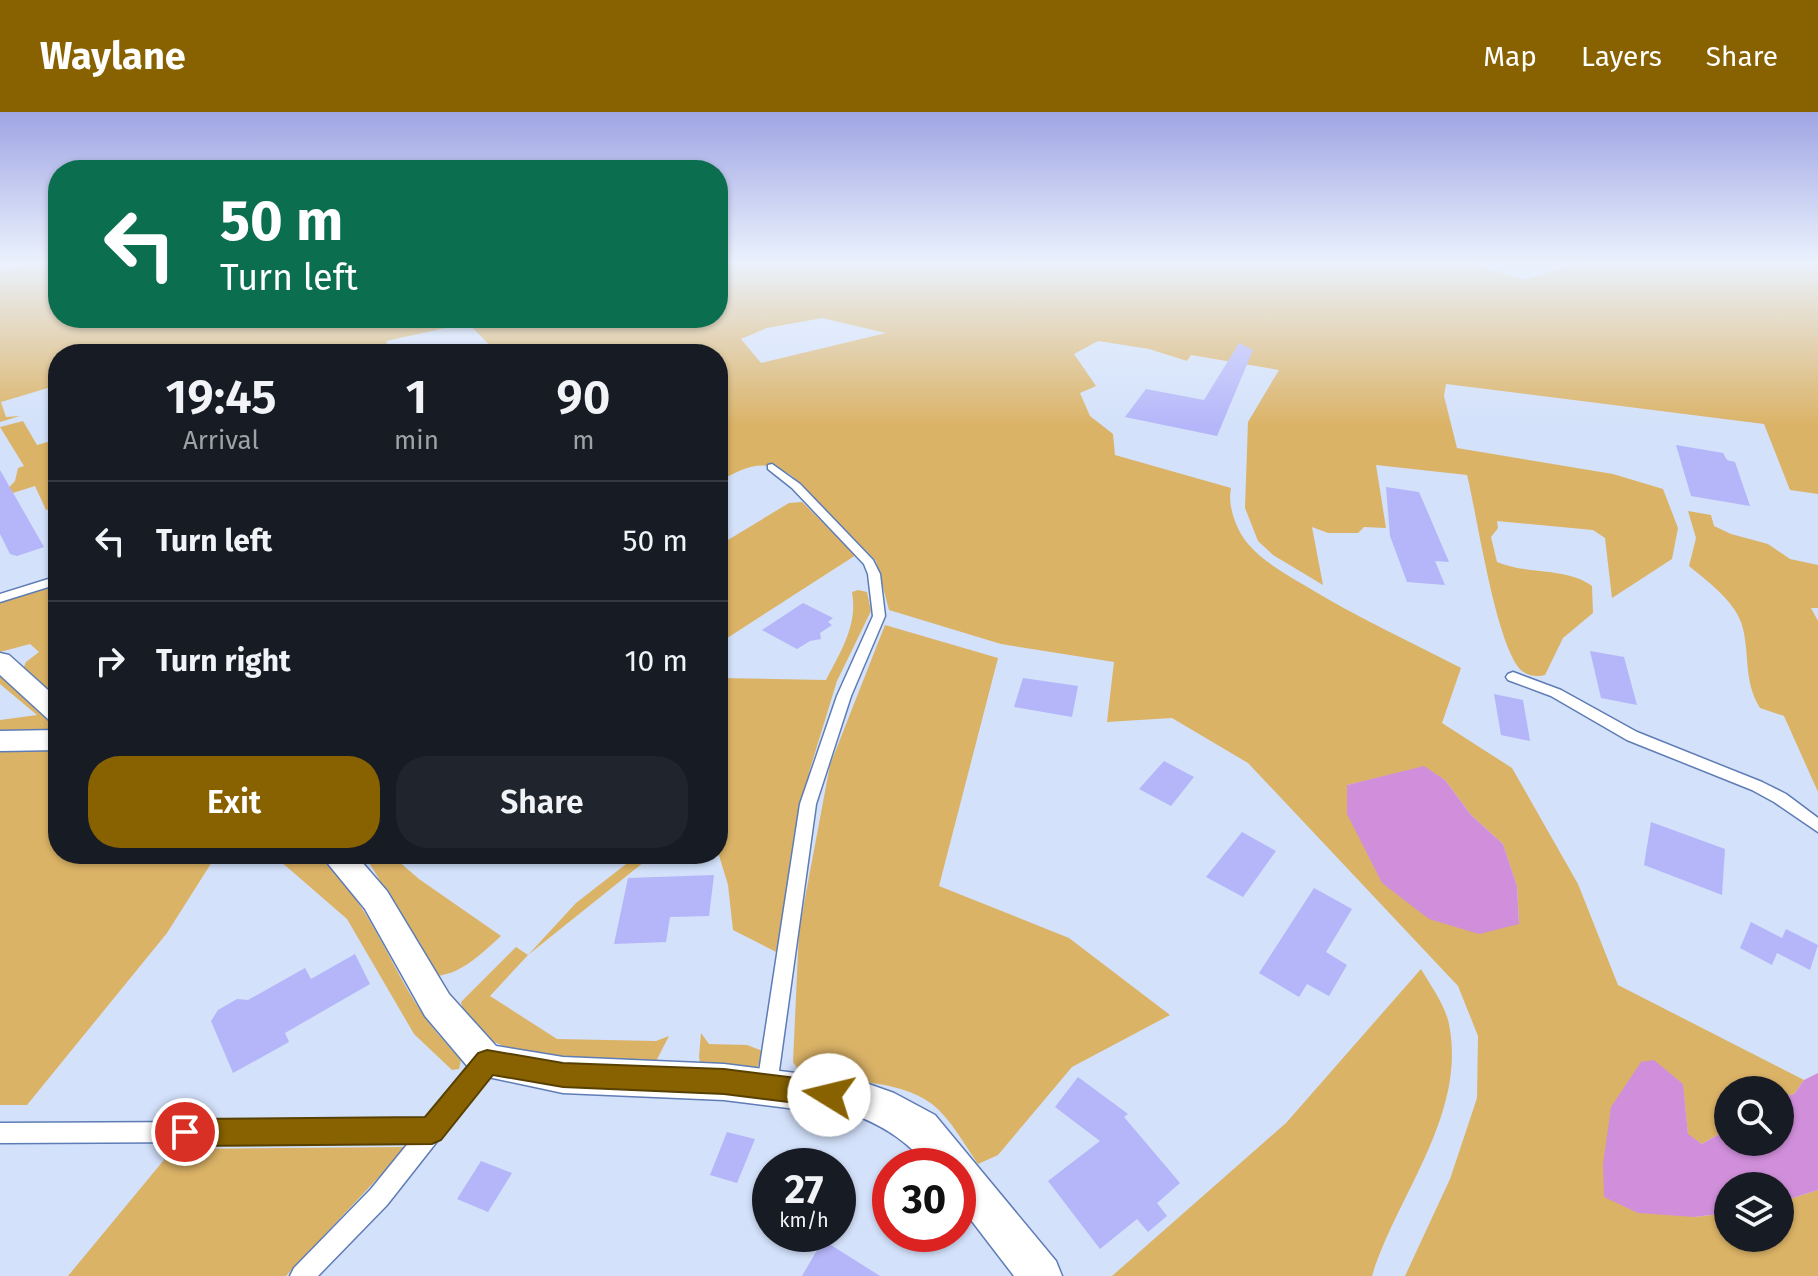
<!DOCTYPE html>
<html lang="en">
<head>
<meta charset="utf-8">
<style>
	body { margin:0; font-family:"Fira Sans",sans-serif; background:#20242c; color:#f1f3f6; height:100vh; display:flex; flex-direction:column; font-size:30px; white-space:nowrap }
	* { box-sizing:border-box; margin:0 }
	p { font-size:26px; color:#9ea1a6 }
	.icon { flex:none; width:44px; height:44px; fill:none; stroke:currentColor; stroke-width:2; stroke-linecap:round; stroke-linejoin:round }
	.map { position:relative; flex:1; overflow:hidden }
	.side { position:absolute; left:48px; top:232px; width:680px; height:520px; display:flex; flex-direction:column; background:#171b24; border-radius:32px; box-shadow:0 2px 6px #0004 }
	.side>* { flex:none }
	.hud { position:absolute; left:48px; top:48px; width:680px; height:168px; border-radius:32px; box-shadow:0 2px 6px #0004; background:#0b6e4f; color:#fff; overflow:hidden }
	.controls { position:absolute; left:1714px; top:964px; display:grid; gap:16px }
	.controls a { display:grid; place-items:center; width:80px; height:80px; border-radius:50%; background:#171b24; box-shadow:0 2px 6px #0004; font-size:40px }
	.speed { position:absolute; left:752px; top:1036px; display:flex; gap:16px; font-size:40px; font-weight:700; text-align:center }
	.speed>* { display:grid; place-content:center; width:104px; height:104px; border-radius:50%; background:#171b24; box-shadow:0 2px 6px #0004; line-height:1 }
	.speed small { font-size:20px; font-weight:400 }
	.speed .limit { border:12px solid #d22; background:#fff; color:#111 }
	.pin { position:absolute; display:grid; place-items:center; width:68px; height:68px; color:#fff; margin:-34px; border:4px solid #fff; border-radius:50%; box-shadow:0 2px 8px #0007 }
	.me { position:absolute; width:88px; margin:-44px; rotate:279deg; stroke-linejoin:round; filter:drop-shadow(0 0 6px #0008) }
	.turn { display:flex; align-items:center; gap:28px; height:168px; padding:0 40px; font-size:36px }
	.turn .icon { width:104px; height:104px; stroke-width:2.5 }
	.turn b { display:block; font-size:56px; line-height:68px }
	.eta { display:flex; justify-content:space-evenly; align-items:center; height:136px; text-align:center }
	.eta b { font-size:48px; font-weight:600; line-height:56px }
	.action { display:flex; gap:16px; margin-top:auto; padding:16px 40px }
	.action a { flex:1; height:92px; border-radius:32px; background:#886200; color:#fff; font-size:32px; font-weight:600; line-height:92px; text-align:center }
	.action a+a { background:#20242c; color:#f1f3f6 }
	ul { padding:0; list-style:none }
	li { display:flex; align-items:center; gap:24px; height:120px; padding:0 40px; border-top:2px solid #363941 }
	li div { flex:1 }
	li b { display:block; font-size:30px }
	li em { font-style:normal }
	header { display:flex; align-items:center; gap:48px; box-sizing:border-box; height:112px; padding:0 40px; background:#886200; color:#fff }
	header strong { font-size:38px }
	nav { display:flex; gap:44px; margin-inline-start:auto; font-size:28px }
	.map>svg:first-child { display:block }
	.green { fill:#dbb367; fill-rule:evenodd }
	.water { fill:#d18fdb }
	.building { fill:#b4b6f9 }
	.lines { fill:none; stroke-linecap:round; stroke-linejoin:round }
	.service-casing { stroke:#5e7cb5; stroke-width:3 }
	.minor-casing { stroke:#5e7cb5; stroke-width:3 }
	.service { fill:#fff; fill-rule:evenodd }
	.minor { fill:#fff; fill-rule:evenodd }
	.route { fill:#886200; stroke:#584000; stroke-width:2 }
</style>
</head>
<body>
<header>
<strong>Waylane</strong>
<nav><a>Map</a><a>Layers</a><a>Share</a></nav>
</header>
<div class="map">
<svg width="1818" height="1164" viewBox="0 0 1818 1164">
	<rect width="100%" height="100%" fill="#d3e1fa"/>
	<g class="green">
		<path d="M 38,151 L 58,151 L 58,206 L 554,206 L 568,215 L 604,206 L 718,206 L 718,151 L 1470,151 L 1525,168 L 1578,151 L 1818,151 L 1818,382 L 1790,378 L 1764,312 L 1446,272 L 1444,284 L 1457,336 L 1613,362 L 1663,377 L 1678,416 L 1672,447 L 1612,486 L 1605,426 L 1593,418 L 1497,409 L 1498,416 L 1491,425 L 1497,450 C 1527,463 1566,455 1592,474 L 1593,501 L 1563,526 L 1545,563 C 1538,565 1528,564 1522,559 C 1496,536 1477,402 1467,363 L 1376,353 L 1386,416 L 1364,415 L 1358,421 L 1328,421 L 1312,415 L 1323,473 L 1273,443 L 1258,429 L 1245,396 L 1248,310 L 1279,258 L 1191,243 L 1187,249 L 1149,237 L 1098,229 L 1074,242 L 1096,274 L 1080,281 L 1090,304 L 1113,322 L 1115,343 L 1231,376 C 1227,394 1237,420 1249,433 C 1264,450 1284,461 1304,473 C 1354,504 1409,529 1461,556 L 1442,611 L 1512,656 L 1578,772 L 1618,873 L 1804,968 L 1794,982 L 1780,985 L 1780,978 L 1728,978 L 1728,1017 L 1702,1032 L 1688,1023 L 1683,972 L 1694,1105 L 1728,1101 L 1728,1126 L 1780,1126 L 1780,1090 L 1818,1078 L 1818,1164 L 1405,1164 L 1450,1067 L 1477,986 L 1478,924 L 1458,874 L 1248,651 L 1172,606 L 1107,610 L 1114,550 L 1001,532 L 889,498 L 876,449 L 792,364 C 764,345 745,355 718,370 L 718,242 L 498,242 L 468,211 L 386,229 L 392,242 L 58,242 L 58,273 L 1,290 L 6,305 L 20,304 L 0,310 L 0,160 ZM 822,206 L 886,221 L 761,251 L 741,227 L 767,216 ZM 1424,655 L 1445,668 L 1471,703 L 1503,732 L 1517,774 L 1519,812 L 1347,673 Z"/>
		<path d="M 23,309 L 37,333 L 58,327 L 58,395 L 46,398 L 35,374 L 0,385 L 15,369 L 18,356 L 24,354 L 0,315 Z"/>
		<path d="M 802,390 L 856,443 L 718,532 L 718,434 L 789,391 Z"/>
		<path d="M 1688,399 L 1711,403 L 1714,414 L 1731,422 L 1768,432 L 1790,447 L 1818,453 L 1818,496 L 1811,496 L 1818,509 L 1818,680 L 1784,604 L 1760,596 C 1742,566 1751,540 1741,510 C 1733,488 1706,468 1689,454 L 1696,426 Z"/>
		<path d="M 58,471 L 58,590 L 22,559 L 26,550 L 39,540 L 30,532 L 0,540 L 0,491 Z"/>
		<path d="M 858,478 L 867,480 L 871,499 L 837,569 L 810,657 L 794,723 L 780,842 L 733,818 L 728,773 L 718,740 L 718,566 L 826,568 C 841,539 858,513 852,480 Z"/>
		<path d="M 885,513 L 998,546 L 939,774 L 1069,826 L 1170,903 L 1072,955 L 998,1043 L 978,1052 C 964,1032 951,1007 932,992 C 898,967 844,969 804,966 L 793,950 L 799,818 L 830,653 Z"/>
		<path d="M 0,555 L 53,606 L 58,617 L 49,621 L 0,618 L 0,608 L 37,603 L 0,572 Z"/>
		<path d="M 0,636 L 58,636 L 58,742 L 217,742 L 167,821 L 27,993 L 0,993 Z"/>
		<path d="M 272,742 L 315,742 C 370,790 384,843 422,901 C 433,918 448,933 461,948 L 459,957 L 452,958 L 414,922 L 347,807 Z"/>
		<path d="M 364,742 L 390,742 L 419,767 L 501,824 C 482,841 463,861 437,864 Z"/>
		<path d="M 639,742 L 654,742 L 528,843 L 490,884 L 557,927 L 656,929 L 669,924 L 653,955 C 602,951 474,955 461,890 L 516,835 L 528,843 L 576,791 Z"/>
		<path d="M 1421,857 C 1431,874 1445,893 1449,912 C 1467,1003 1397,1083 1372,1164 L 1112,1164 L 1286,1011 Z"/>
		<path d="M 701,921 L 709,932 L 747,933 L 765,940 L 754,961 L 702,959 L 699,945 Z"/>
		<path d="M 407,1035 L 286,1164 L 68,1164 L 173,1037 Z"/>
	</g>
	<g class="water">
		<path d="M 1424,654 L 1445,668 L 1471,703 L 1503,732 L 1517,774 L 1519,812 L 1479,822 L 1429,807 L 1382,771 L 1347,702 L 1347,673 Z"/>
		<path d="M 1654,948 L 1683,972 L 1688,1022 L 1702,1032 L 1728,1017 L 1728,1030 L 1780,1030 L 1780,985 L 1794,982 L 1804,968 L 1818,961 L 1818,1078 L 1780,1090 L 1780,1074 L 1728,1074 L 1728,1101 L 1694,1105 L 1638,1101 L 1604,1085 L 1603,1052 L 1611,995 L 1641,950 Z"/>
	</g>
	<g class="building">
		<path d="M 1239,231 L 1253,238 L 1217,324 L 1125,305 L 1146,277 L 1204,288 Z"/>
		<path d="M 1676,333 L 1723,341 L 1727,348 L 1735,350 L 1750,394 L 1691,384 Z"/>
		<path d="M 0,358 L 44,435 L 17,444 L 10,442 L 0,422 Z"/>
		<path d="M 1386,375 L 1419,380 L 1449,450 L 1435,449 L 1445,473 L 1407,470 L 1390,424 Z"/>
		<path d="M 803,491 L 833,506 L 828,510 L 832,513 L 820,521 L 821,527 L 810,529 L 797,537 L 762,518 Z"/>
		<path d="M 1590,539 L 1624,545 L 1637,593 L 1601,586 Z"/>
		<path d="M 1023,566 L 1078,574 L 1072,605 L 1014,595 Z"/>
		<path d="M 1494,582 L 1523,588 L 1530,629 L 1501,623 Z"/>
		<path d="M 1164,649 L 1194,665 L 1171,694 L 1139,677 Z"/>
		<path d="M 1651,710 L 1725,737 L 1722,783 L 1644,753 Z"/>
		<path d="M 1242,720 L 1276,739 L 1243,785 L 1206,765 Z"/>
		<path d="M 714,763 L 709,804 L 670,805 L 666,830 L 614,832 L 628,766 Z"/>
		<path d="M 1314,776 L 1352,797 L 1326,840 L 1347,853 L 1329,884 L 1307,872 L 1299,885 L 1259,861 Z"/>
		<path d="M 1751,810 L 1782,826 L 1786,817 L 1818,833 L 1810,858 L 1777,841 L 1772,853 L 1740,836 Z"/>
		<path d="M 355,842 L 370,872 L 285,921 L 289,930 L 233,961 L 211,909 L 218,898 L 237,887 L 248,888 L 305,856 L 311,867 Z"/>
		<path d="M 1078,965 L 1128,1002 L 1124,1005 L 1180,1071 L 1157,1091 L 1167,1104 L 1148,1120 L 1137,1107 L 1100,1137 L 1048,1069 L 1100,1029 L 1055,995 Z"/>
		<path d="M 727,1020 L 755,1027 L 737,1071 L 710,1063 Z"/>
		<path d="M 481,1049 L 512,1061 L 488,1100 L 457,1087 Z"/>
		<path d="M 823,1128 L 880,1164 L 802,1164 Z"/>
	</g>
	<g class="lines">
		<defs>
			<g id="service">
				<path d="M 772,352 L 800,372 L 873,448 L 880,462 L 885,504 L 851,584 L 816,692 L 777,973 L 774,980 L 767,983 L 760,980 L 757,973 L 800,692 L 837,584 L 873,504 L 868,462 L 864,452 L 792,376 L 768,357 L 768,353 Z"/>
				<path d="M 58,464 L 58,472 L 0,490 L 0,482 Z"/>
				<path d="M 1513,560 L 1561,578 L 1637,620 L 1762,670 L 1786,682 L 1818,706 L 1818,720 L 1774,690 L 1752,678 L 1627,628 L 1551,584 L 1508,568 L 1506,565 L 1508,562 Z"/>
				<path d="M 487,941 L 494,943 L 497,950 L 494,957 L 387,1093 L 318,1164 L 290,1164 L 294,1156 L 371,1077 L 410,1029 L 0,1031 L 0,1011 L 427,1009 L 480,943 Z"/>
			</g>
			<g id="minor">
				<path d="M 0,541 L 9,543 L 58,587 L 58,611 L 49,608 L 0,563 Z"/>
				<path d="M 58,618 L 58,638 L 0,639 L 0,619 Z"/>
				<path d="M 320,742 L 355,742 L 387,779 L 449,882 L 496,934 L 563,945 L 724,952 L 860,969 L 894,981 L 935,1003 L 1056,1149 L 1062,1164 L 1014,1164 L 958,1091 L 958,1054 L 928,1054 C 908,1031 889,1017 860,1005 L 724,988 L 563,981 L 474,962 L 425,904 L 365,797 Z"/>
			</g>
		</defs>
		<use href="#service" class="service-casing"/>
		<use href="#minor" class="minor-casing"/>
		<use href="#service" class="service"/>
		<use href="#minor" class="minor"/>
	</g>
	<linearGradient id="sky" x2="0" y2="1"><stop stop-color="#9fa5e3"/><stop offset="0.48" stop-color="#ebf2fd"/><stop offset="1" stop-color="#ebf2fd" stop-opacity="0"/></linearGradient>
	<rect width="1818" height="314" fill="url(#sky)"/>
	<path class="route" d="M 487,938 L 563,951 L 724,957 L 829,970 L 838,974 L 842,983 L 838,992 L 829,995 L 724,982 L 563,975 L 493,963 L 441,1028 L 432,1032 L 185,1034 L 175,1030 L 171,1020 L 175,1011 L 185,1007 L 425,1005 L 478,941 Z"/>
</svg>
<div class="controls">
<a><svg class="icon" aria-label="search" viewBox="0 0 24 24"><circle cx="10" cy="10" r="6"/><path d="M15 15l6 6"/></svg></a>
<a><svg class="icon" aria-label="layers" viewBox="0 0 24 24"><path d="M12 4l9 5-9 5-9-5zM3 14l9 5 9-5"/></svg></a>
</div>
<div class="speed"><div>27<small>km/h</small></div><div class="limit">30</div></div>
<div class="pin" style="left:185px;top:1020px;background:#d93025"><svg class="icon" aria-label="arrive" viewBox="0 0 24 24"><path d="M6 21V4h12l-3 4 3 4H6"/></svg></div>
<svg class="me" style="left:829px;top:983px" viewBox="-20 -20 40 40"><circle r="19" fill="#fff"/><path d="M0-13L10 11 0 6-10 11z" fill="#886200"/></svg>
<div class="hud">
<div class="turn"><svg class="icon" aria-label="left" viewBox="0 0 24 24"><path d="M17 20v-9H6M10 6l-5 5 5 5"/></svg><div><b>50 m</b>Turn left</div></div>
</div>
<section class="side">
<div class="eta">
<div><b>19:45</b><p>Arrival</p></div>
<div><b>1</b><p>min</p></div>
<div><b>90</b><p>m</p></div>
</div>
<ul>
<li><svg class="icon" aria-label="left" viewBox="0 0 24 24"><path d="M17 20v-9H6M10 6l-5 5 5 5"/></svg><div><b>Turn left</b></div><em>50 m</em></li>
<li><svg class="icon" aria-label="right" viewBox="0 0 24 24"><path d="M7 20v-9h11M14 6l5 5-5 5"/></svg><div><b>Turn right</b></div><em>10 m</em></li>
</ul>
<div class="action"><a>Exit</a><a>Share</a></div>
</section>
</div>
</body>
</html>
